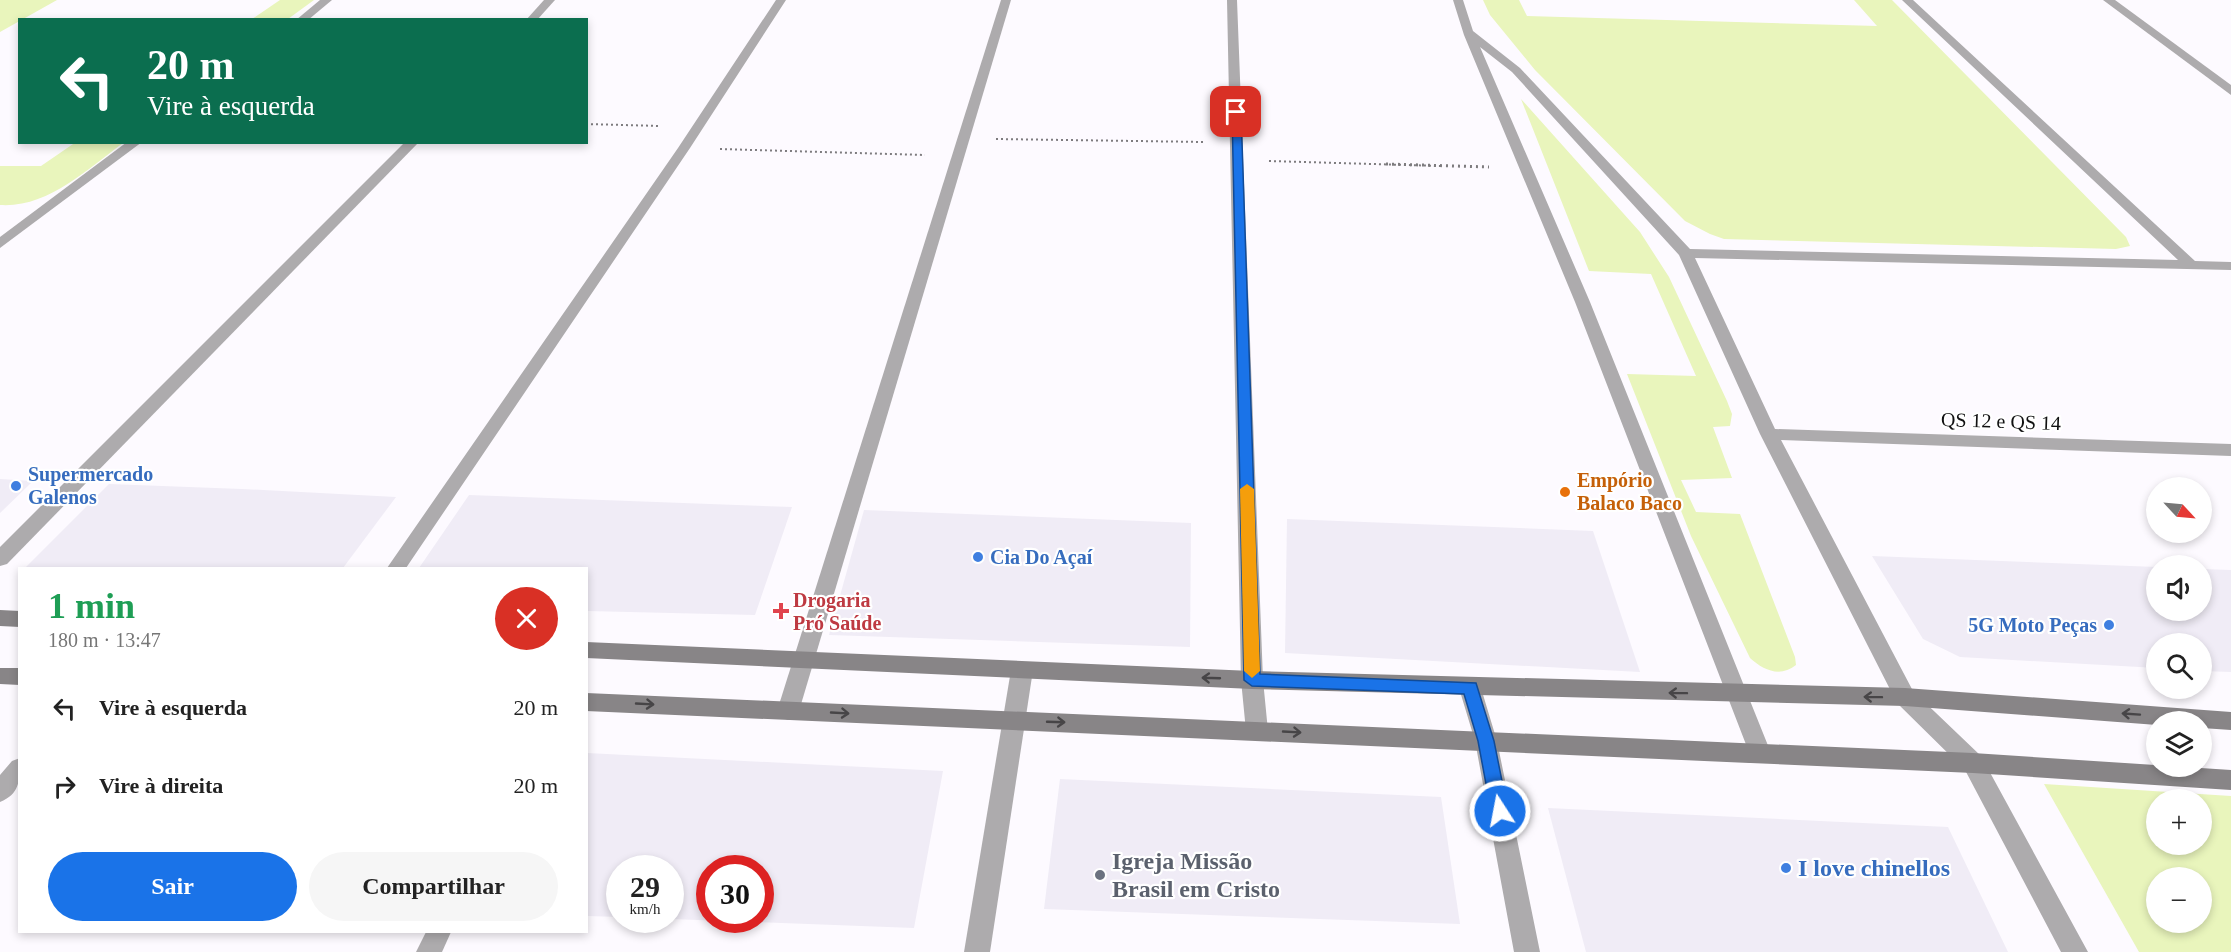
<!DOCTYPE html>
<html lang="pt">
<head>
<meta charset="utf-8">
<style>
	body { margin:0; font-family:Georgia,serif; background:#f6f6f6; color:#222; height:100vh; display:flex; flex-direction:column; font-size:22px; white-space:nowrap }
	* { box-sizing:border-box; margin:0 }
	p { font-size:20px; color:#767676 }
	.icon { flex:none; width:33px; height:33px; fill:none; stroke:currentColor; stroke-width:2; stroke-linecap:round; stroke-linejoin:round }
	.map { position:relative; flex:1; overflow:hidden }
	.drawer { position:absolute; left:18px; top:567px; width:570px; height:366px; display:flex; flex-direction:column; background:#fff; border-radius:0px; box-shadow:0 3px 9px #0003 }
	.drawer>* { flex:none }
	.guide { position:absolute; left:18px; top:18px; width:570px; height:126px; border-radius:0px; box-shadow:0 3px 9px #0003; background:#0b6e4f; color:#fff; overflow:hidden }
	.needle { width:39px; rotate:116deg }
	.fabs { position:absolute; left:2146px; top:477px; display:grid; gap:12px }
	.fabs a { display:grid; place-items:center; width:66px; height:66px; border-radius:50%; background:#fff; box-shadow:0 3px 9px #0003; font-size:30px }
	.speed { position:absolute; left:606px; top:855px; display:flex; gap:12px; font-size:30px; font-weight:700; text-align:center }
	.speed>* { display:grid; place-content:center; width:78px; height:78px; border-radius:50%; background:#fff; box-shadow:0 3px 9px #0003; line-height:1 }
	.speed small { font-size:15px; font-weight:400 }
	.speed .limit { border:9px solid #d22; background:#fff; color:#111 }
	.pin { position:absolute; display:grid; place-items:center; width:51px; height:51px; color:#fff; margin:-26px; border-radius:12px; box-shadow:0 3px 9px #0006 }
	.me { position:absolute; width:66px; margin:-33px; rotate:349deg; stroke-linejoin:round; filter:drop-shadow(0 0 4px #0008) }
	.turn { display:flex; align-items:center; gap:21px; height:126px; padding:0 30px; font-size:27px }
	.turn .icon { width:78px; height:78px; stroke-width:2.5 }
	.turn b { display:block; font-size:42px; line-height:51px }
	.round { display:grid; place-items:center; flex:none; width:63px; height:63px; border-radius:32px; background:#f6f6f6 }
	.head { display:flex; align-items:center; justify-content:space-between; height:102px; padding:0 30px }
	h1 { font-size:36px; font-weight:800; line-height:45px; color:#1e9e55 }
	.primary-button { display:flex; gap:12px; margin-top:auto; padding:12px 30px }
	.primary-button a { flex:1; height:69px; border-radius:36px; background:#1a73e8; color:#fff; font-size:24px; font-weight:800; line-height:69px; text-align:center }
	.primary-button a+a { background:#f6f6f6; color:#222 }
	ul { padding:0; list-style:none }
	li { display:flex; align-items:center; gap:18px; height:78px; padding:0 30px }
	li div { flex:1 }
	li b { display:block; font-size:22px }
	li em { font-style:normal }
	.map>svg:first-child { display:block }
	.built { fill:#f0ecf6; fill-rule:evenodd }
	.green { fill:#e9f5bc; fill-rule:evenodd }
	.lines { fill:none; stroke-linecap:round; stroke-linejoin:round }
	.path-far1 { stroke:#7d7b7e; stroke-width:2; stroke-dasharray:2 3; stroke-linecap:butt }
	.path { stroke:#7d7b7e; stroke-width:3; stroke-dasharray:2 4; stroke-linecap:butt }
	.street { fill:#adabad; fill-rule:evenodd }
	.secondary { fill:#888587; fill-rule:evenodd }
	.oneway { stroke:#474547 }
	.route { fill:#1a73e8; stroke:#114b97; stroke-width:1.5 }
	.slow { fill:#f59e0b }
	.shop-dot { fill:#3f7fe0; stroke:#fff; stroke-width:2 }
	.food-dot { fill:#e8710a; stroke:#fff; stroke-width:2 }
	.health-dot { fill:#e0444e; stroke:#fff; stroke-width:2 }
	.worship-dot { fill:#6b7280; stroke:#fff; stroke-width:2 }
	.labels { text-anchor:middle; stroke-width:4.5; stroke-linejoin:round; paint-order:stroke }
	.street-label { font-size:20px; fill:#111112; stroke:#fff }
	.shop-label { font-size:20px; font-weight:bold; fill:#366cbe; stroke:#fff; text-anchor:start }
	.food-label { font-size:20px; font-weight:bold; fill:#c56008; stroke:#fff; text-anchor:start }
	.health-label { font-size:20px; font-weight:bold; fill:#be3a42; stroke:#fff; text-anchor:start }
	.near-worship-label { font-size:24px; font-weight:bold; fill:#5b616d; stroke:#fff; text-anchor:start }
	.near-shop-label { font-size:24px; font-weight:bold; fill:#366cbe; stroke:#fff; text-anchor:start }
</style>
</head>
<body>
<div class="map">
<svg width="2231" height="952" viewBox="0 0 2231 952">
	<rect width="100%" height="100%" fill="#fdfaff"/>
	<g class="built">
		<path d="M 0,479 L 33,481 L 0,513 Z"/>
		<path d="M 109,484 L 242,489 L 396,497 L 343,568 L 25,568 Z"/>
		<path d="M 469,495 L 792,507 L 755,615 L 587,611 L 586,568 L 419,568 Z"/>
		<path d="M 864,510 L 1191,523 L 1190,647 L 829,635 Z"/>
		<path d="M 1287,519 L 1593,531 L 1640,672 L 1285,653 Z"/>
		<path d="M 1872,556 L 2157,567 L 2157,610 L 2202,610 L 2202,569 L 2231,570 L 2231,672 L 2202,671 L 2202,644 L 2157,644 L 2157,668 L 1960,657 L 1923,639 Z"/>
		<path d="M 587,753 L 943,771 L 914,928 L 671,919 L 670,868 L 620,868 L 619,917 L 587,916 ZM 760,868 L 760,920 L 710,920 L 710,868 Z"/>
		<path d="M 1060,779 L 1441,797 L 1460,924 L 1044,909 Z"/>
		<path d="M 1548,808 L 1948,827 L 2008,952 L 1586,952 Z"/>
	</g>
	<g class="green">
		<path d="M 0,0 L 57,0 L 0,32 Z"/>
		<path d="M 280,0 L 314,0 L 288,19 L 252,19 Z"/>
		<path d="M 1483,0 L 1519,0 L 1527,16 L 1877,26 L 1854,0 L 1892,0 L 2126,237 L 2130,246 L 2116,249 L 1724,239 L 1710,234 L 1685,221 L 1535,70 L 1490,15 Z"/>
		<path d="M 1521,99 L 1640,232 L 1669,277 L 1727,401 L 1732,414 L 1730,426 L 1713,427 L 1732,478 L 1681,480 L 1696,512 L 1740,514 L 1795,657 L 1796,665 C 1780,678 1763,670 1750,658 L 1691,536 L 1627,374 L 1696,376 L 1651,274 L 1589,271 Z"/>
		<path d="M 76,142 L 123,143 C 86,170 48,208 0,205 L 0,166 L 41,166 Z"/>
		<path d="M 2044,784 L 2231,796 L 2231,952 L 2139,952 ZM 2157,800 L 2202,800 L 2202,844 L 2157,844 ZM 2157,878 L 2202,878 L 2202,922 L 2157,922 Z"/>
	</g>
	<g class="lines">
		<g class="path-far1">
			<path d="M 586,124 L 660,126"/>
			<path d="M 996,139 L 1204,142"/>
			<path d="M 720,149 L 925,155"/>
			<path d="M 1269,161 L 1441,166"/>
		</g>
		<path class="path" d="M 1386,164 L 1489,167"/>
		<g class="street">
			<path d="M 320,0 L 332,0 L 308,20 L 296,20 Z"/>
			<path d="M 544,0 L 555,0 L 537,20 L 526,20 Z"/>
			<path d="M 776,0 L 786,0 L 690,148 L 406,568 L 387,568 L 678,148 Z"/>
			<path d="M 1001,0 L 1011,0 L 799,711 L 796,717 L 788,720 L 780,717 L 777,711 Z"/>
			<path d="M 1227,0 L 1237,0 L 1263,680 L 1268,731 L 1265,738 L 1257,740 L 1249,738 L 1246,731 L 1241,680 Z"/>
			<path d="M 1453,0 L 1463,0 L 1473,31 L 1520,68 L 1690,249 L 2178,260 L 1902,0 L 1913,0 L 2195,261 L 2231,262 L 2231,270 L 1695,258 L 1775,429 L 2231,444 L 2231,456 L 1781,440 L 1913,691 L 1981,756 L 2088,952 L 2061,952 L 1965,770 L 1897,703 L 1760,434 L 1679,255 L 1512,72 L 1480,47 L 1590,302 L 1771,753 L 1768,760 L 1760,763 L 1752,760 L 1575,302 L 1464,35 Z"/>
			<path d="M 2103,0 L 2115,0 L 2231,85 L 2231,95 Z"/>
			<path d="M 127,142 L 142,142 L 0,248 L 0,237 Z"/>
			<path d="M 405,142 L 419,142 L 7,564 L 0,566 L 0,547 Z"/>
			<path d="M 1022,662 L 1029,664 L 1033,670 L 990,952 L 964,952 L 1011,670 L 1015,664 Z"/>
			<path d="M 1470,679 L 1478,682 L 1481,688 L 1497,741 L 1540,952 L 1514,952 L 1475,741 L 1459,688 L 1462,682 Z"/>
			<path d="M 20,758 C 20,778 21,794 0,802 L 0,775 L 12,761 Z"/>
			<path d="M 426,932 L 451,932 L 442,952 L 416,952 Z"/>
		</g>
		<g class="secondary">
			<path d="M 0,610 L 20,611 L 20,627 L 0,626 Z"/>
			<path d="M 586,642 L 1252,671 L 1905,688 L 2231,712 L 2231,730 L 2202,728 L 2202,722 L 2157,722 L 2157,725 L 1905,706 L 1252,689 L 586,658 Z"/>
			<path d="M 0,668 L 20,668 L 20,685 L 0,684 Z"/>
			<path d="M 586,693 L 1973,753 L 2231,770 L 2231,790 L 1973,773 L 586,711 Z"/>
		</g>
	</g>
	<defs><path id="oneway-shaft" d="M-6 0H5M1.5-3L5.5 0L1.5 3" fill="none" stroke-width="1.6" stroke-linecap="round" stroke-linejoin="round" transform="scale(1.5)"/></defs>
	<g class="oneway">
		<use href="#oneway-shaft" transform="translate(1211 678) rotate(-178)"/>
		<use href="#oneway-shaft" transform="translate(1678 693) rotate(-179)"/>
		<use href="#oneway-shaft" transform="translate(1873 697) rotate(-179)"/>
		<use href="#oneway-shaft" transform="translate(645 704) rotate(3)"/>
		<use href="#oneway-shaft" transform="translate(840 713) rotate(3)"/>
		<use href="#oneway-shaft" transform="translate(2131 714) rotate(-176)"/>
		<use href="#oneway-shaft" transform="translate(1056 722) rotate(2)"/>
		<use href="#oneway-shaft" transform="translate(1292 732) rotate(3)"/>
	</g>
	<path class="route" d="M 1236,110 L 1241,112 L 1260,674 L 1476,683 L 1494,741 L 1508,811 L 1506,817 L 1500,819 L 1493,817 L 1491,811 L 1478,741 L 1464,694 L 1252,686 L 1244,680 L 1232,112 Z"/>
	<path class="slow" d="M 1247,484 L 1254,489 L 1260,671 L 1252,678 L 1244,671 L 1240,489 Z"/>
	<g class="shop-dot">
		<circle cx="16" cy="486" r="6"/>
		<circle cx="978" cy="557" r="6"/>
		<circle cx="2109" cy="625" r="6"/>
		<circle cx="1786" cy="868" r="6"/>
	</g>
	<circle class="food-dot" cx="1565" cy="492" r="6"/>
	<path class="health-dot" d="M778 602h6v6h6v6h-6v6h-6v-6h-6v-6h6z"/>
	<circle class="worship-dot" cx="1100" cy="875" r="6"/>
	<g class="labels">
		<g class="street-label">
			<text transform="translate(2001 421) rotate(2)" y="7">QS 12 e QS 14</text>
		</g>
		<g class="shop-label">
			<text x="28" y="481">Supermercado<tspan x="28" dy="23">Galenos</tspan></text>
			<text x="990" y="564">Cia Do Açaí</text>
			<text x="2097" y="632" text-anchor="end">5G Moto Peças</text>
		</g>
		<g class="food-label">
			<text x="1577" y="487">Empório<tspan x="1577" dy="23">Balaco Baco</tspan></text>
		</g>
		<g class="health-label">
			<text x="793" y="607">Drogaria<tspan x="793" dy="23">Pró Saúde</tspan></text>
		</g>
		<g class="near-worship-label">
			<text x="1112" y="869">Igreja Missão<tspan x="1112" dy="28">Brasil em Cristo</tspan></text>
		</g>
		<g class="near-shop-label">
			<text x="1798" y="876">I love chinellos</text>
		</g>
	</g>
</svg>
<div class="fabs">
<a><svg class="needle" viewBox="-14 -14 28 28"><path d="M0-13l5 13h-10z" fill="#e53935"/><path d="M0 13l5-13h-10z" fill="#767676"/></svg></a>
<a><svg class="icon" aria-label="sound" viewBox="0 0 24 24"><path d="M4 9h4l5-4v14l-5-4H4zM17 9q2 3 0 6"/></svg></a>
<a><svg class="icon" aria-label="search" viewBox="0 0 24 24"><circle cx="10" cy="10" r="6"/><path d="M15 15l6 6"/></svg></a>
<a><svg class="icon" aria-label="layers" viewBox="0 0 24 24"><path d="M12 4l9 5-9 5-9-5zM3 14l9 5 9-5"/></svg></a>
<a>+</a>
<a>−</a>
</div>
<div class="speed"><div>29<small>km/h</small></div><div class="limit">30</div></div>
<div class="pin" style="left:1236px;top:112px;background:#d93025"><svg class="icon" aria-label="arrive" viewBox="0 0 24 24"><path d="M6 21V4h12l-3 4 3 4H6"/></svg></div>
<svg class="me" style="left:1500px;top:811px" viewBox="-20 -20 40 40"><circle r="17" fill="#1a73e8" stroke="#fff" stroke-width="3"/><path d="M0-11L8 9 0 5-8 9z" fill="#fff"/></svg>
<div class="guide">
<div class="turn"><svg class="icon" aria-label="left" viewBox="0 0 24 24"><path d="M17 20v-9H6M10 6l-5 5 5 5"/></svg><div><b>20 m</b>Vire à esquerda</div></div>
</div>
<section class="drawer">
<div class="head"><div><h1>1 min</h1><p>180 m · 13:47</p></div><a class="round" style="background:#d93025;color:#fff"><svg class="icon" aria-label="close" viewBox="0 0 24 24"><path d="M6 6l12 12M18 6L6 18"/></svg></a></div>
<ul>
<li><svg class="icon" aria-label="left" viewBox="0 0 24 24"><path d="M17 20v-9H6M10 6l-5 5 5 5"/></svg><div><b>Vire à esquerda</b></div><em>20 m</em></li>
<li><svg class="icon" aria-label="right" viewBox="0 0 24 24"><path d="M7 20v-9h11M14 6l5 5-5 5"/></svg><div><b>Vire à direita</b></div><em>20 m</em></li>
</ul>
<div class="primary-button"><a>Sair</a><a>Compartilhar</a></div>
</section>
</div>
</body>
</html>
